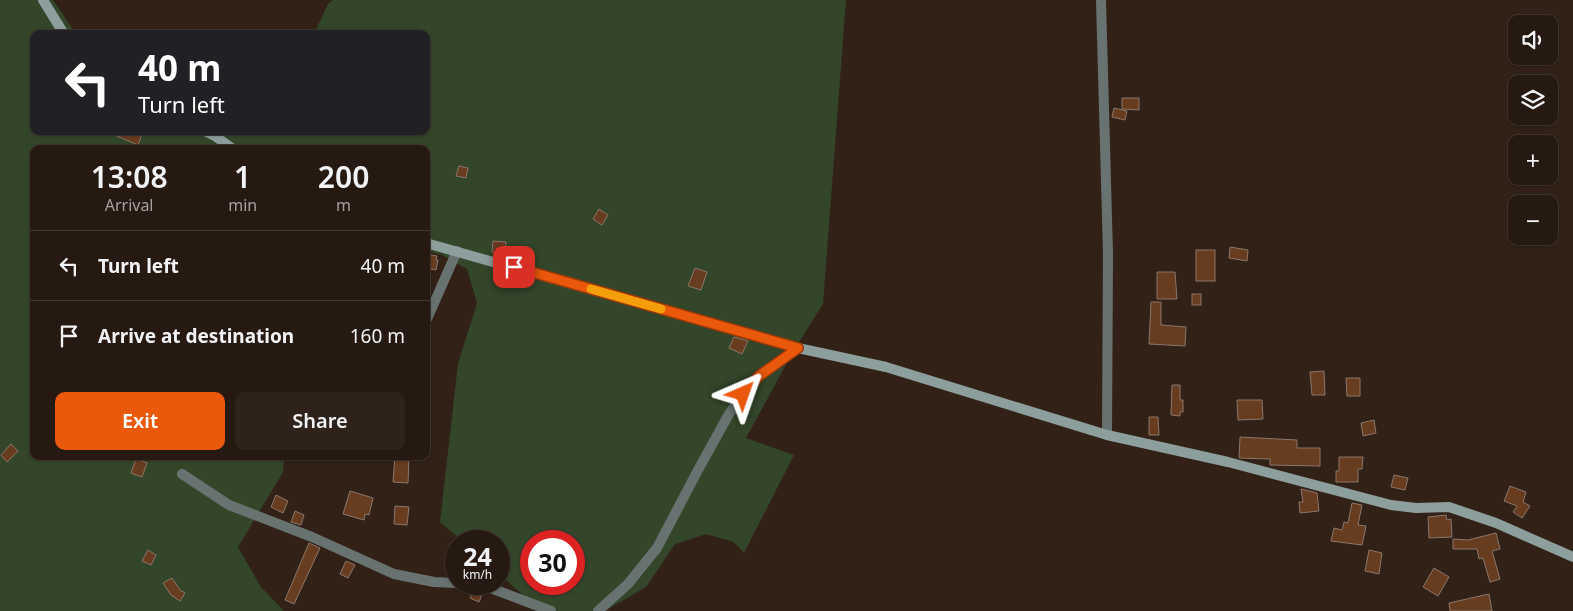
<!DOCTYPE html>
<html lang="en">
<head>
<meta charset="utf-8">
<style>
	body { margin:0; font-family:"Noto Sans",sans-serif; background:#2e221a; color:#f1f3f6; height:100vh; display:flex; flex-direction:column; font-size:19px; white-space:nowrap }
	* { box-sizing:border-box; margin:0 }
	p { font-size:16px; color:#a4a09f }
	.icon { flex:none; width:28px; height:28px; fill:none; stroke:currentColor; stroke-width:2; stroke-linecap:round; stroke-linejoin:round }
	.map { position:relative; flex:1; overflow:hidden }
	.drawer { position:absolute; left:30px; top:145px; width:400px; height:315px; display:flex; flex-direction:column; background:#261911; border-radius:10px; box-shadow:0 1px 4px #0004,0 0 0 1px #423831 }
	.drawer>* { flex:none }
	.guide { position:absolute; left:30px; top:30px; width:400px; height:105px; border-radius:10px; box-shadow:0 1px 4px #0004,0 0 0 1px #423831; background:#202124; color:#fff; overflow:hidden }
	.buttons { position:absolute; left:1508px; top:15px; display:grid; gap:10px }
	.buttons a { display:grid; place-items:center; width:50px; height:50px; border-radius:10px; background:#261911; box-shadow:0 1px 4px #0004,0 0 0 1px #423831; font-size:25px }
	.speed { position:absolute; left:445px; top:530px; display:flex; gap:10px; font-size:25px; font-weight:700; text-align:center }
	.speed>* { display:grid; place-content:center; width:65px; height:65px; border-radius:50%; background:#261911; box-shadow:0 1px 4px #0004,0 0 0 1px #423831; line-height:1 }
	.speed small { font-size:12px; font-weight:400 }
	.speed .limit { border:8px solid #d22; background:#fff; color:#111 }
	.pin { position:absolute; display:grid; place-items:center; width:42px; height:42px; color:#fff; margin:-21px; border-radius:10px; box-shadow:0 2px 8px #0006 }
	.me { position:absolute; width:55px; margin:-28px; rotate:43deg; stroke-linejoin:round; filter:drop-shadow(0 0 4px #0008) }
	.turn { display:flex; align-items:center; gap:18px; height:105px; padding:0 25px; font-size:22px }
	.turn .icon { width:65px; height:65px; stroke-width:2.5 }
	.turn b { display:block; font-size:35px; line-height:42px }
	.eta { display:flex; justify-content:space-evenly; align-items:center; height:85px; text-align:center }
	.eta b { font-size:30px; font-weight:600; line-height:35px }
	.action { display:flex; gap:10px; margin-top:auto; padding:10px 25px }
	.action a { flex:1; height:58px; border-radius:10px; background:#ea580c; color:#fff; font-size:20px; font-weight:600; line-height:58px; text-align:center }
	.action a+a { background:#2e221a; color:#f1f3f6 }
	ul { padding:0; list-style:none }
	li { display:flex; align-items:center; gap:15px; height:70px; padding:0 25px; border-top:1px solid #423831 }
	li div { flex:1 }
	li b { display:block; font-size:19px }
	li em { font-style:normal }
	.map>svg:first-child { display:block }
	.green { fill:#33462a; fill-rule:evenodd }
	.building { fill:#683c1f; stroke:#8b776b }
	.lines { fill:none; stroke-linecap:round; stroke-linejoin:round }
	.street { stroke:#687371; stroke-width:10 }
	.secondary { stroke:#8d9f9c; stroke-width:10 }
	.route-casing { stroke:#983908; stroke-width:12 }
	.route { stroke:#ea580c; stroke-width:9 }
	.slow { stroke:#f59e0b; stroke-width:9 }
</style>
</head>
<body>
<div class="map">
<svg width="1573" height="611" viewBox="0 0 1573 611">
	<rect width="100%" height="100%" fill="#322117"/>
	<path class="green" d="M 0,0 L 53,0 L 76,34 L 34,34 L 34,131 L 426,131 L 426,34 L 314,34 L 328,4 L 333,0 L 846,0 L 823,304 L 794,350 L 746,438 L 794,455 L 744,553 L 734,542 L 706,534 L 675,544 L 646,587 L 605,611 L 541,611 L 499,574 L 499,541 L 462,541 L 440,522 L 458,364 L 477,303 L 467,269 L 442,255 L 426,251 L 426,149 L 34,149 L 34,456 L 284,456 L 283,472 L 238,547 L 261,587 L 284,611 L 0,611 ZM 531,541 L 574,541 L 574,584 L 531,584 Z"/>
	<g class="building">
		<path d="M 1122,98 L 1139,98 L 1139,110 L 1122,109 Z"/>
		<path d="M 1114,108 L 1127,111 L 1125,120 L 1112,117 Z"/>
		<path d="M 105,131 L 143,131 L 138,145 Z"/>
		<path d="M 459,166 L 468,168 L 466,178 L 456,176 Z"/>
		<path d="M 599,209 L 608,215 L 602,225 L 593,219 Z"/>
		<path d="M 493,241 L 506,242 L 505,254 L 492,252 Z"/>
		<path d="M 1230,247 L 1248,250 L 1247,261 L 1229,258 Z"/>
		<rect x="1196" y="250" width="19" height="31"/>
		<path d="M 426,254 L 437,256 L 436,260 L 438,260 L 436,270 L 426,268 Z"/>
		<path d="M 695,268 L 707,272 L 701,290 L 688,286 Z"/>
		<path d="M 1157,272 L 1175,272 L 1177,299 L 1157,299 Z"/>
		<rect x="1192" y="294" width="9" height="11"/>
		<path d="M 1151,302 L 1161,302 L 1161,325 L 1186,327 L 1185,346 L 1149,344 Z"/>
		<path d="M 734,337 L 748,341 L 742,354 L 729,348 Z"/>
		<path d="M 1324,371 L 1325,395 L 1312,395 L 1310,372 Z"/>
		<path d="M 1346,378 L 1360,378 L 1360,396 L 1347,396 Z"/>
		<path d="M 1172,385 L 1180,385 L 1180,400 L 1183,400 L 1183,412 L 1180,412 L 1180,416 L 1171,415 Z"/>
		<path d="M 1237,400 L 1262,400 L 1263,419 L 1238,420 Z"/>
		<path d="M 1149,417 L 1158,417 L 1159,435 L 1149,435 Z"/>
		<path d="M 1374,420 L 1376,433 L 1363,436 L 1361,423 Z"/>
		<path d="M 1240,437 L 1297,440 L 1297,448 L 1320,448 L 1320,466 L 1270,465 L 1270,459 L 1239,458 Z"/>
		<path d="M 11,444 L 18,451 L 7,462 L 1,455 Z"/>
		<path d="M 395,456 L 409,458 L 408,483 L 393,482 Z"/>
		<path d="M 1339,457 L 1363,457 L 1362,469 L 1358,469 L 1358,482 L 1336,482 L 1336,471 L 1339,471 Z"/>
		<path d="M 136,459 L 147,463 L 142,477 L 131,473 Z"/>
		<path d="M 1394,475 L 1408,478 L 1405,490 L 1391,487 Z"/>
		<path d="M 1510,486 L 1526,492 L 1523,502 L 1530,506 L 1522,518 L 1513,512 L 1517,506 L 1504,501 Z"/>
		<path d="M 1301,489 L 1317,493 L 1319,511 L 1300,513 L 1299,502 L 1303,502 Z"/>
		<path d="M 350,491 L 373,498 L 369,515 L 365,514 L 364,520 L 343,514 Z"/>
		<path d="M 276,495 L 288,501 L 283,513 L 271,507 Z"/>
		<path d="M 1352,503 L 1362,505 L 1358,525 L 1366,526 L 1362,545 L 1331,541 L 1334,528 L 1342,530 L 1344,522 L 1348,523 Z"/>
		<path d="M 395,506 L 409,507 L 407,525 L 394,524 Z"/>
		<path d="M 295,511 L 304,515 L 301,525 L 291,522 Z"/>
		<path d="M 1446,515 L 1447,520 L 1451,519 L 1452,537 L 1429,538 L 1428,517 Z"/>
		<path d="M 1496,533 L 1500,549 L 1492,551 L 1500,579 L 1490,582 L 1483,558 L 1479,559 L 1477,549 L 1453,549 L 1453,539 L 1468,540 Z"/>
		<path d="M 309,543 L 320,548 L 294,604 L 285,600 Z"/>
		<path d="M 148,550 L 156,555 L 151,565 L 142,561 Z"/>
		<path d="M 1369,550 L 1382,553 L 1379,574 L 1365,571 Z"/>
		<path d="M 346,561 L 355,565 L 348,578 L 340,574 Z"/>
		<path d="M 1434,568 L 1449,577 L 1438,596 L 1423,587 Z"/>
		<path d="M 172,578 L 180,590 L 185,593 L 180,601 L 171,595 L 163,583 Z"/>
		<path d="M 475,588 L 483,592 L 479,602 L 470,598 Z"/>
		<path d="M 1489,594 L 1492,611 L 1450,611 L 1449,603 Z"/>
	</g>
	<g class="lines">
		<g class="street">
			<path d="M 1101,0 L 1108,254 L 1107,435"/>
			<path d="M 427,319 L 457,251"/>
			<path d="M 182,474 L 229,505 L 312,537 L 394,574 L 434,582 L 456,583"/>
			<path d="M 480,584 L 551,611"/>
			<path d="M 598,611 L 628,584 L 657,548 L 698,470 L 729,414 L 743,394 L 759,376 L 798,348"/>
		</g>
		<g class="secondary">
			<path d="M 43,0 L 64,34"/>
			<path d="M 205,131 L 215,136 L 233,149"/>
			<path d="M 426,243 L 798,348 L 886,367 L 1107,435 L 1228,462 L 1391,505 L 1416,508 L 1449,507 L 1496,523 L 1573,557"/>
		</g>
	</g>
	<g class="lines">
		<defs>
			<path id="route" d="M 514,267 L 798,348 L 759,376 L 743,394"/>
		</defs>
		<use href="#route" class="route-casing"/>
		<use href="#route" class="route"/>
		<path class="slow" d="M 591,289 L 661,309"/>
	</g>
</svg>
<div class="buttons">
<a><svg class="icon" aria-label="sound" viewBox="0 0 24 24"><path d="M4 9h4l5-4v14l-5-4H4zM17 9q2 3 0 6"/></svg></a>
<a><svg class="icon" aria-label="layers" viewBox="0 0 24 24"><path d="M12 4l9 5-9 5-9-5zM3 14l9 5 9-5"/></svg></a>
<a>+</a>
<a>−</a>
</div>
<div class="speed"><div>24<small>km/h</small></div><div class="limit">30</div></div>
<div class="pin" style="left:514px;top:267px;background:#d93025"><svg class="icon" aria-label="arrive" viewBox="0 0 24 24"><path d="M6 21V4h12l-3 4 3 4H6"/></svg></div>
<svg class="me" style="left:743px;top:394px" viewBox="-20 -20 40 40"><path d="M0-17L14 15 0 8-14 15z" fill="#ea580c" stroke="#fff" stroke-width="4"/></svg>
<div class="guide">
<div class="turn"><svg class="icon" aria-label="left" viewBox="0 0 24 24"><path d="M17 20v-9H6M10 6l-5 5 5 5"/></svg><div><b>40 m</b>Turn left</div></div>
</div>
<section class="drawer">
<div class="eta">
<div><b>13:08</b><p>Arrival</p></div>
<div><b>1</b><p>min</p></div>
<div><b>200</b><p>m</p></div>
</div>
<ul>
<li><svg class="icon" aria-label="left" viewBox="0 0 24 24"><path d="M17 20v-9H6M10 6l-5 5 5 5"/></svg><div><b>Turn left</b></div><em>40 m</em></li>
<li><svg class="icon" aria-label="arrive" viewBox="0 0 24 24"><path d="M6 21V4h12l-3 4 3 4H6"/></svg><div><b>Arrive at destination</b></div><em>160 m</em></li>
</ul>
<div class="action"><a>Exit</a><a>Share</a></div>
</section>
</div>
</body>
</html>
